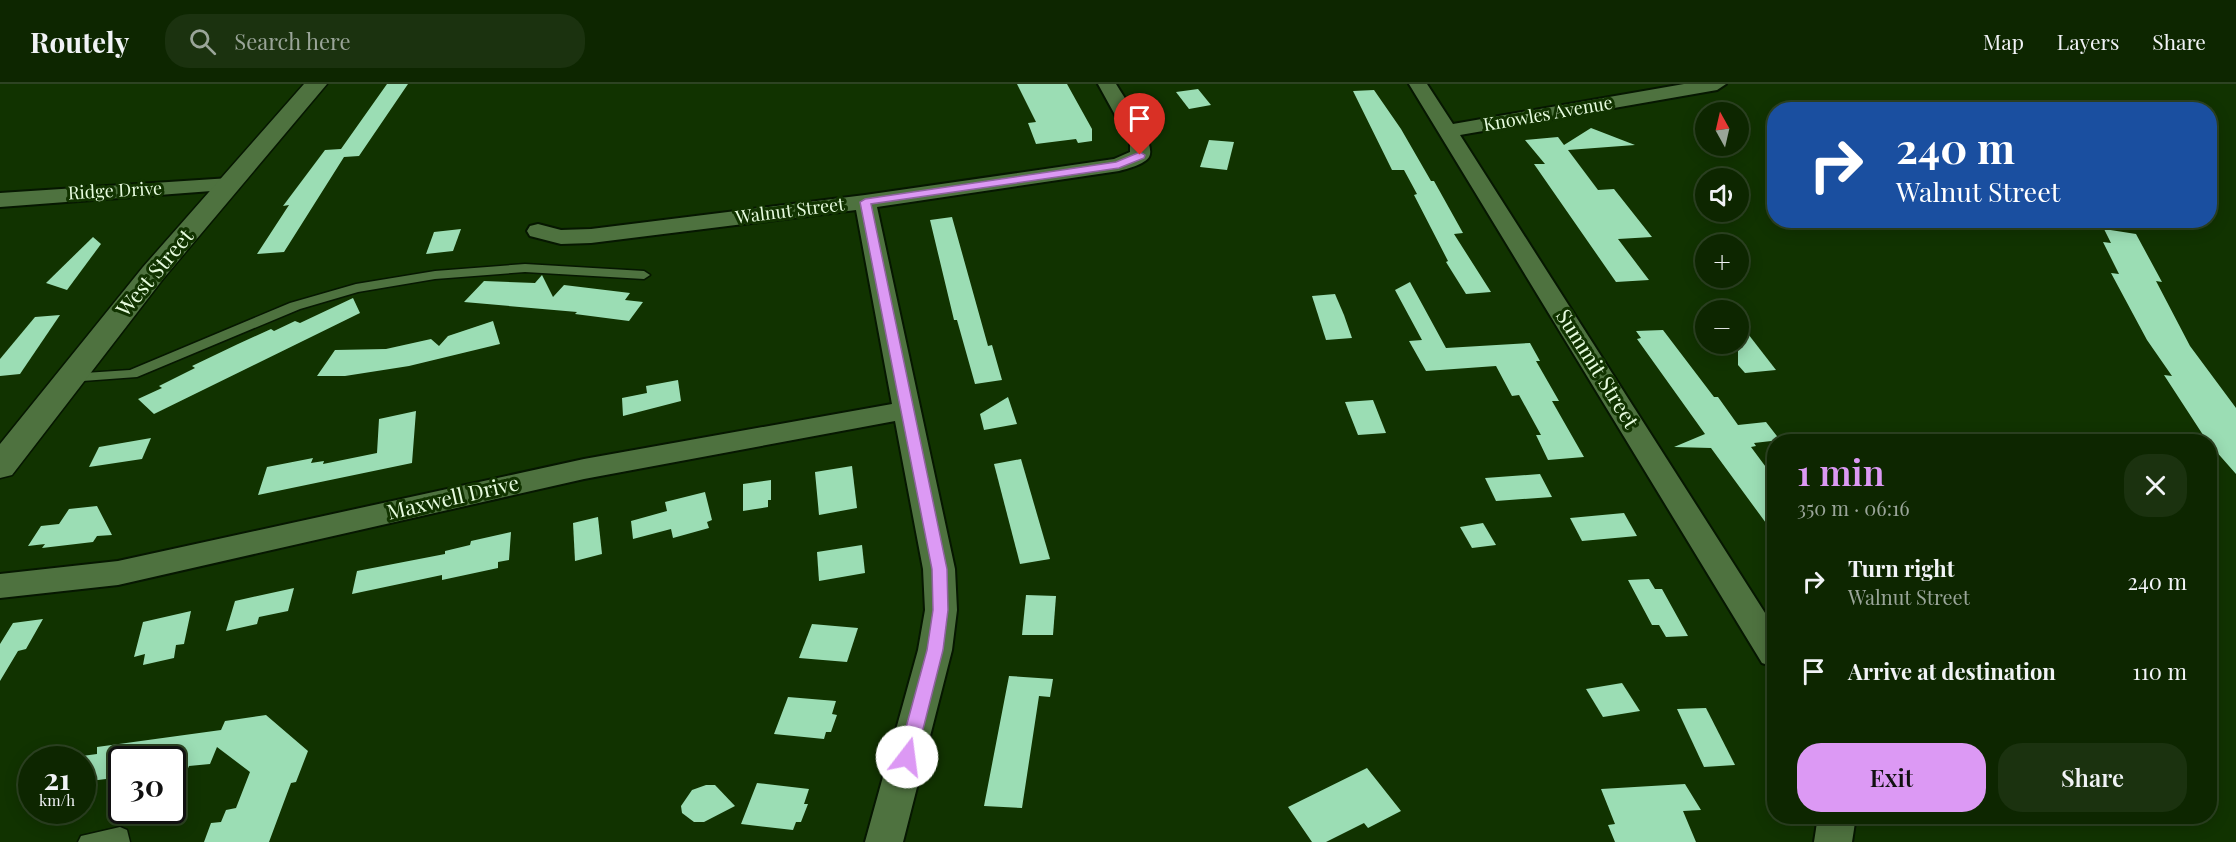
<!DOCTYPE html>
<html lang="en">
<head>
<meta charset="utf-8">
<style>
	body { margin:0; font-family:"Playfair Display",serif; background:#1b320f; color:#f1f3f6; height:100vh; display:flex; flex-direction:column; font-size:22px; white-space:nowrap }
	* { box-sizing:border-box; margin:0 }
	p { font-size:20px; color:#9aa599 }
	.icon { flex:none; width:33px; height:33px; fill:none; stroke:currentColor; stroke-width:2; stroke-linecap:round; stroke-linejoin:round }
	.map { position:relative; flex:1; overflow:hidden }
	.details { position:absolute; left:1767px; top:350px; width:450px; height:390px; display:flex; flex-direction:column; background:#0d2600; border-radius:24px; box-shadow:0 3px 15px #0003,0 0 0 2px #2d4322 }
	.details>* { flex:none }
	.banner { position:absolute; left:1767px; top:18px; width:450px; height:126px; border-radius:24px; box-shadow:0 3px 15px #0003,0 0 0 2px #2d4322; background:#1a4fa0; color:#fff; overflow:hidden }
	.needle { width:39px; rotate:352deg }
	.tools { position:absolute; left:1695px; top:18px; display:grid; gap:12px }
	.tools a { display:grid; place-items:center; width:54px; height:54px; border-radius:50%; background:#0d2600; box-shadow:0 3px 15px #0003,0 0 0 2px #2d4322; font-size:30px }
	.speed { position:absolute; left:18px; top:662px; display:flex; gap:12px; font-size:30px; font-weight:700; text-align:center }
	.speed>* { display:grid; place-content:center; width:78px; height:78px; border-radius:50%; background:#0d2600; box-shadow:0 3px 15px #0003,0 0 0 2px #2d4322; line-height:1 }
	.speed small { font-size:15px; font-weight:400 }
	.speed .limit { border:3px solid #111; border-radius:9px; background:#fff; color:#111 }
	.pin { position:absolute; display:grid; place-items:center; width:51px; height:51px; color:#fff; margin:-62px -26px; border-radius:50% 50% 50% 0; rotate:-45deg; box-shadow:0 0 6px #0007 }
	.pin .icon { rotate:45deg }
	.me { position:absolute; width:66px; margin:-33px; rotate:15deg; stroke-linejoin:round; filter:drop-shadow(0 0 4px #0008) }
	.turn { display:flex; align-items:center; gap:21px; height:126px; padding:0 30px; font-size:27px }
	.turn .icon { width:78px; height:78px; stroke-width:2.5 }
	.turn b { display:block; font-size:42px; line-height:51px }
	.round { display:grid; place-items:center; flex:none; width:63px; height:63px; border-radius:24px; background:#1b320f }
	.summary { display:flex; align-items:center; justify-content:space-between; height:102px; padding:0 30px }
	h1 { font-size:36px; font-weight:600; line-height:45px; color:#dc99f4 }
	.button { display:flex; gap:12px; margin-top:auto; padding:12px 30px }
	.button a { flex:1; height:69px; border-radius:24px; background:#dc99f4; color:#111; font-size:24px; font-weight:600; line-height:69px; text-align:center }
	.button a+a { background:#1b320f; color:#f1f3f6 }
	ul { padding:0; list-style:none }
	li { display:flex; align-items:center; gap:18px; height:90px; padding:0 30px }
	li div { flex:1 }
	li b { display:block; font-size:22px }
	li em { font-style:normal }
	header { display:flex; align-items:center; gap:36px; box-sizing:border-box; height:84px; padding:0 30px; background:#0d2600; border-bottom:2px solid #2d4322 }
	header strong { font-size:28px }
	nav { display:flex; gap:33px; margin-inline-start:auto; font-size:21px }
	.search { width:420px; height:54px; background:#1b320f; display:flex; align-items:center; gap:15px; box-sizing:border-box; padding:0 21px; border-radius:24px; color:#9aa599; font-size:22px }
	.map>svg:first-child { display:block }
	.building { fill:#9bddb4 }
	.lines { fill:none; stroke-linecap:round; stroke-linejoin:round }
	.lane-casing { stroke:#061701; stroke-width:3 }
	.street-casing { stroke:#061701; stroke-width:4 }
	.secondary-casing { stroke:#061701; stroke-width:3 }
	.lane { fill:#4e723f; fill-rule:evenodd }
	.street { fill:#4e723f; fill-rule:evenodd }
	.secondary { fill:#4e723f; fill-rule:evenodd }
	.route { fill:#dc99f4; stroke:#8f639f; stroke-width:1.5 }
	.labels { text-anchor:middle; stroke-width:6; stroke-linejoin:round; paint-order:stroke }
	.far-street-label { font-size:18px; fill:#e7fcdf; stroke:#130 }
	.street-label { font-size:21px; fill:#e7fcdf; stroke:#130 }
</style>
</head>
<body>
<header>
<strong>Routely</strong>
<div class="search"><svg class="icon" aria-label="search" viewBox="0 0 24 24"><circle cx="10" cy="10" r="6"/><path d="M15 15l6 6"/></svg>Search here</div>
<nav><a>Map</a><a>Layers</a><a>Share</a></nav>
</header>
<div class="map">
<svg width="2236" height="758" viewBox="0 0 2236 758">
	<rect width="100%" height="100%" fill="#130"/>
	<g class="building">
		<path d="M 387,0 L 408,0 L 359,72 L 344,73 L 284,168 L 257,170 L 289,121 L 283,122 L 325,66 L 341,65 Z"/>
		<path d="M 1017,0 L 1067,0 L 1092,45 L 1092,57 L 1078,59 L 1076,55 L 1036,60 L 1028,39 L 1036,38 Z"/>
		<path d="M 1198,5 L 1211,21 L 1189,25 L 1176,8 Z"/>
		<path d="M 1374,6 L 1401,45 L 1431,97 L 1434,97 L 1463,149 L 1454,150 L 1491,208 L 1466,210 L 1446,178 L 1448,177 L 1414,111 L 1417,110 L 1404,86 L 1392,86 L 1353,7 Z"/>
		<path d="M 1591,44 L 1635,61 L 1568,66 L 1598,106 L 1614,105 L 1652,153 L 1618,155 L 1649,196 L 1616,198 L 1534,80 L 1545,80 L 1525,56 L 1558,53 L 1564,61 Z"/>
		<path d="M 1209,56 L 1234,58 L 1227,86 L 1200,83 Z"/>
		<path d="M 952,133 L 988,262 L 992,261 L 1002,296 L 975,300 L 957,236 L 954,236 L 930,136 Z"/>
		<path d="M 461,145 L 453,167 L 426,170 L 434,148 Z"/>
		<path d="M 2104,145 L 2136,150 L 2162,198 L 2156,197 L 2190,262 L 2236,324 L 2236,390 L 2207,357 L 2164,291 L 2172,292 L 2147,256 L 2111,189 L 2119,190 L 2103,158 L 2111,159 Z"/>
		<path d="M 93,153 L 101,160 L 67,206 L 46,199 Z"/>
		<path d="M 542,191 L 553,213 L 564,201 L 630,209 L 625,216 L 643,218 L 629,237 L 575,230 L 577,228 L 464,218 L 484,197 L 535,199 Z"/>
		<path d="M 1410,198 L 1446,264 L 1530,259 L 1540,277 L 1536,277 L 1559,317 L 1552,317 L 1584,373 L 1548,376 L 1536,351 L 1541,351 L 1519,311 L 1512,312 L 1496,282 L 1426,287 L 1409,257 L 1422,256 L 1395,206 Z"/>
		<path d="M 1335,210 L 1344,231 L 1352,254 L 1326,256 L 1312,212 Z"/>
		<path d="M 353,214 L 360,229 L 154,330 L 138,315 L 162,304 L 159,302 L 195,284 L 192,282 L 238,260 L 271,245 L 274,247 L 295,237 L 300,239 Z"/>
		<path d="M 60,231 L 20,290 L 0,292 L 0,275 L 35,233 Z"/>
		<path d="M 493,237 L 500,260 L 409,282 L 345,292 L 317,292 L 335,266 L 386,265 L 431,255 L 439,262 L 448,252 Z"/>
		<path d="M 1738,237 L 1776,286 L 1745,289 L 1738,281 Z"/>
		<path d="M 1663,246 L 1714,313 L 1718,313 L 1738,341 L 1766,338 L 1780,356 L 1754,359 L 1756,362 L 1751,363 L 1774,394 L 1774,450 L 1711,364 L 1674,363 L 1705,350 L 1637,255 L 1641,254 L 1636,247 Z"/>
		<path d="M 678,296 L 681,317 L 623,332 L 622,314 L 647,309 L 646,302 Z"/>
		<path d="M 1008,313 L 1017,340 L 984,346 L 980,330 Z"/>
		<path d="M 1373,316 L 1386,349 L 1358,351 L 1345,318 Z"/>
		<path d="M 416,327 L 412,379 L 258,411 L 267,383 L 313,374 L 311,379 L 324,377 L 323,380 L 377,369 L 379,335 Z"/>
		<path d="M 151,354 L 142,375 L 89,383 L 99,363 Z"/>
		<path d="M 1021,375 L 1050,475 L 1020,480 L 994,380 Z"/>
		<path d="M 852,382 L 857,424 L 819,431 L 815,388 Z"/>
		<path d="M 1540,390 L 1552,413 L 1496,417 L 1485,394 Z"/>
		<path d="M 771,396 L 771,416 L 768,416 L 768,423 L 743,427 L 743,400 Z"/>
		<path d="M 705,408 L 712,436 L 707,438 L 709,444 L 673,454 L 671,445 L 633,455 L 631,437 L 667,427 L 665,418 Z"/>
		<path d="M 97,422 L 112,451 L 97,452 L 93,458 L 42,464 L 45,460 L 28,462 L 41,442 L 59,440 L 69,425 Z"/>
		<path d="M 1624,429 L 1637,452 L 1582,457 L 1570,434 Z"/>
		<path d="M 598,433 L 602,470 L 575,477 L 573,439 Z"/>
		<path d="M 1483,439 L 1496,461 L 1472,464 L 1460,443 Z"/>
		<path d="M 511,448 L 509,476 L 498,478 L 498,484 L 442,496 L 442,491 L 352,510 L 357,487 L 445,470 L 445,467 L 470,461 L 471,457 Z"/>
		<path d="M 862,461 L 865,489 L 819,497 L 817,468 Z"/>
		<path d="M 1649,495 L 1655,505 L 1662,505 L 1688,552 L 1666,553 L 1659,541 L 1652,541 L 1628,496 Z"/>
		<path d="M 294,504 L 288,527 L 259,533 L 257,540 L 226,547 L 235,517 Z"/>
		<path d="M 1026,511 L 1056,512 L 1053,551 L 1022,551 Z"/>
		<path d="M 191,527 L 184,560 L 176,561 L 174,574 L 143,581 L 145,570 L 134,573 L 143,538 Z"/>
		<path d="M 43,535 L 26,565 L 18,567 L 0,597 L 0,560 L 13,539 Z"/>
		<path d="M 812,540 L 858,544 L 847,578 L 799,574 Z"/>
		<path d="M 1009,592 L 1053,595 L 1050,613 L 1039,612 L 1022,724 L 984,722 Z"/>
		<path d="M 1622,599 L 1640,627 L 1603,633 L 1586,605 Z"/>
		<path d="M 788,613 L 836,617 L 832,630 L 837,631 L 831,648 L 826,648 L 824,655 L 774,650 Z"/>
		<path d="M 1706,624 L 1735,681 L 1704,683 L 1677,625 Z"/>
		<path d="M 266,631 L 308,667 L 296,698 L 291,699 L 269,758 L 204,758 L 211,739 L 221,738 L 226,726 L 236,724 L 250,688 L 217,663 L 210,680 L 189,682 L 172,719 L 172,675 L 122,675 L 122,693 L 82,698 L 82,672 L 97,670 L 97,663 L 221,646 L 225,637 Z"/>
		<path d="M 1367,684 L 1401,727 L 1368,744 L 1364,739 L 1326,758 L 1312,758 L 1288,723 Z"/>
		<path d="M 757,699 L 809,705 L 804,720 L 808,720 L 801,738 L 796,738 L 793,746 L 741,740 Z"/>
		<path d="M 1685,700 L 1701,726 L 1683,727 L 1696,758 L 1615,758 L 1608,741 L 1615,740 L 1601,705 Z"/>
		<path d="M 706,701 L 715,701 L 735,722 L 704,738 L 694,738 L 682,729 L 681,722 L 692,706 Z"/>
	</g>
	<g class="lines">
		<defs>
			<g id="lane">
				<path d="M 525,180 L 644,187 L 650,191 L 644,195 L 525,188 L 435,195 L 358,208 L 300,225 L 137,293 L 69,298 L 62,294 L 69,290 L 130,286 L 290,219 L 356,200 L 435,187 Z"/>
				<path d="M 120,743 L 127,746 L 130,758 L 78,758 L 81,752 Z"/>
			</g>
			<g id="street">
				<path d="M 1098,0 L 1116,0 C 1124,14 1157,59 1149,73 C 1145,80 1127,85 1119,87 L 877,123 L 955,485 L 957,526 L 952,566 L 903,758 L 865,758 L 918,566 L 925,526 L 923,485 L 895,337 L 584,395 L 118,501 L 0,514 L 0,490 L 118,477 L 584,375 L 892,320 L 856,126 L 591,159 L 561,160 L 530,152 L 527,147 L 530,142 L 538,140 L 561,146 L 591,145 L 865,111 L 1114,75 L 1130,68 L 1130,58 Z"/>
				<path d="M 1409,0 L 1427,0 L 1453,40 L 1684,0 L 1726,0 L 1717,6 L 1460,51 L 1774,543 L 1774,583 L 1762,579 Z"/>
				<path d="M 230,94 L 238,95 L 241,100 L 238,105 L 0,123 L 0,109 Z"/>
				<path d="M 1818,732 L 1856,732 L 1852,758 L 1814,758 Z"/>
			</g>
			<path id="secondary" d="M 304,0 L 327,0 L 163,195 L 12,391 L 0,394 L 0,360 L 143,183 Z"/>
		</defs>
		<use href="#lane" class="lane-casing"/>
		<use href="#street" class="street-casing"/>
		<use href="#secondary" class="secondary-casing"/>
		<use href="#lane" class="lane"/>
		<use href="#street" class="street"/>
		<use href="#secondary" class="secondary"/>
	</g>
	<path class="route" d="M 1140,68 L 1145,71 L 1144,74 L 1119,84 L 871,120 L 947,485 L 948,526 L 943,566 L 916,673 L 913,678 L 907,680 L 901,678 L 898,673 L 927,566 L 933,526 L 932,485 L 860,118 L 865,115 L 1116,78 Z"/>
	<g class="labels">
		<g class="far-street-label">
			<text transform="translate(1548 30) rotate(-10)" y="6">Knowles Avenue</text>
			<text transform="translate(115 107) rotate(-3)" y="6">Ridge Drive</text>
			<text transform="translate(790 127) rotate(-7)" y="6">Walnut Street</text>
		</g>
		<g class="street-label">
			<text transform="translate(155 189) rotate(-50)" y="7">West Street</text>
			<text transform="translate(1597 285) rotate(58)" y="7">Summit Street</text>
			<text transform="translate(453 414) rotate(-13)" y="7">Maxwell Drive</text>
		</g>
	</g>
</svg>
<div class="tools">
<a><svg class="needle" viewBox="-14 -14 28 28"><path d="M0-13l5 13h-10z" fill="#e53935"/><path d="M0 13l5-13h-10z" fill="#9aa599"/></svg></a>
<a><svg class="icon" aria-label="sound" viewBox="0 0 24 24"><path d="M4 9h4l5-4v14l-5-4H4zM17 9q2 3 0 6"/></svg></a>
<a>+</a>
<a>−</a>
</div>
<div class="speed"><div>21<small>km/h</small></div><div class="limit">30</div></div>
<div class="pin" style="left:1140px;top:71px;background:#d93025"><svg class="icon" aria-label="arrive" viewBox="0 0 24 24"><path d="M6 21V4h12l-3 4 3 4H6"/></svg></div>
<svg class="me" style="left:907px;top:673px" viewBox="-20 -20 40 40"><circle r="19" fill="#fff"/><path d="M0-13L10 11 0 6-10 11z" fill="#dc99f4"/></svg>
<div class="banner">
<div class="turn"><svg class="icon" aria-label="right" viewBox="0 0 24 24"><path d="M7 20v-9h11M14 6l5 5-5 5"/></svg><div><b>240 m</b>Walnut Street</div></div>
</div>
<section class="details">
<div class="summary"><div><h1>1 min</h1><p>350 m · 06:16</p></div><a class="round"><svg class="icon" aria-label="close" viewBox="0 0 24 24"><path d="M6 6l12 12M18 6L6 18"/></svg></a></div>
<ul>
<li><svg class="icon" aria-label="right" viewBox="0 0 24 24"><path d="M7 20v-9h11M14 6l5 5-5 5"/></svg><div><b>Turn right</b><p>Walnut Street</p></div><em>240 m</em></li>
<li><svg class="icon" aria-label="arrive" viewBox="0 0 24 24"><path d="M6 21V4h12l-3 4 3 4H6"/></svg><div><b>Arrive at destination</b></div><em>110 m</em></li>
</ul>
<div class="button"><a>Exit</a><a>Share</a></div>
</section>
</div>
</body>
</html>
